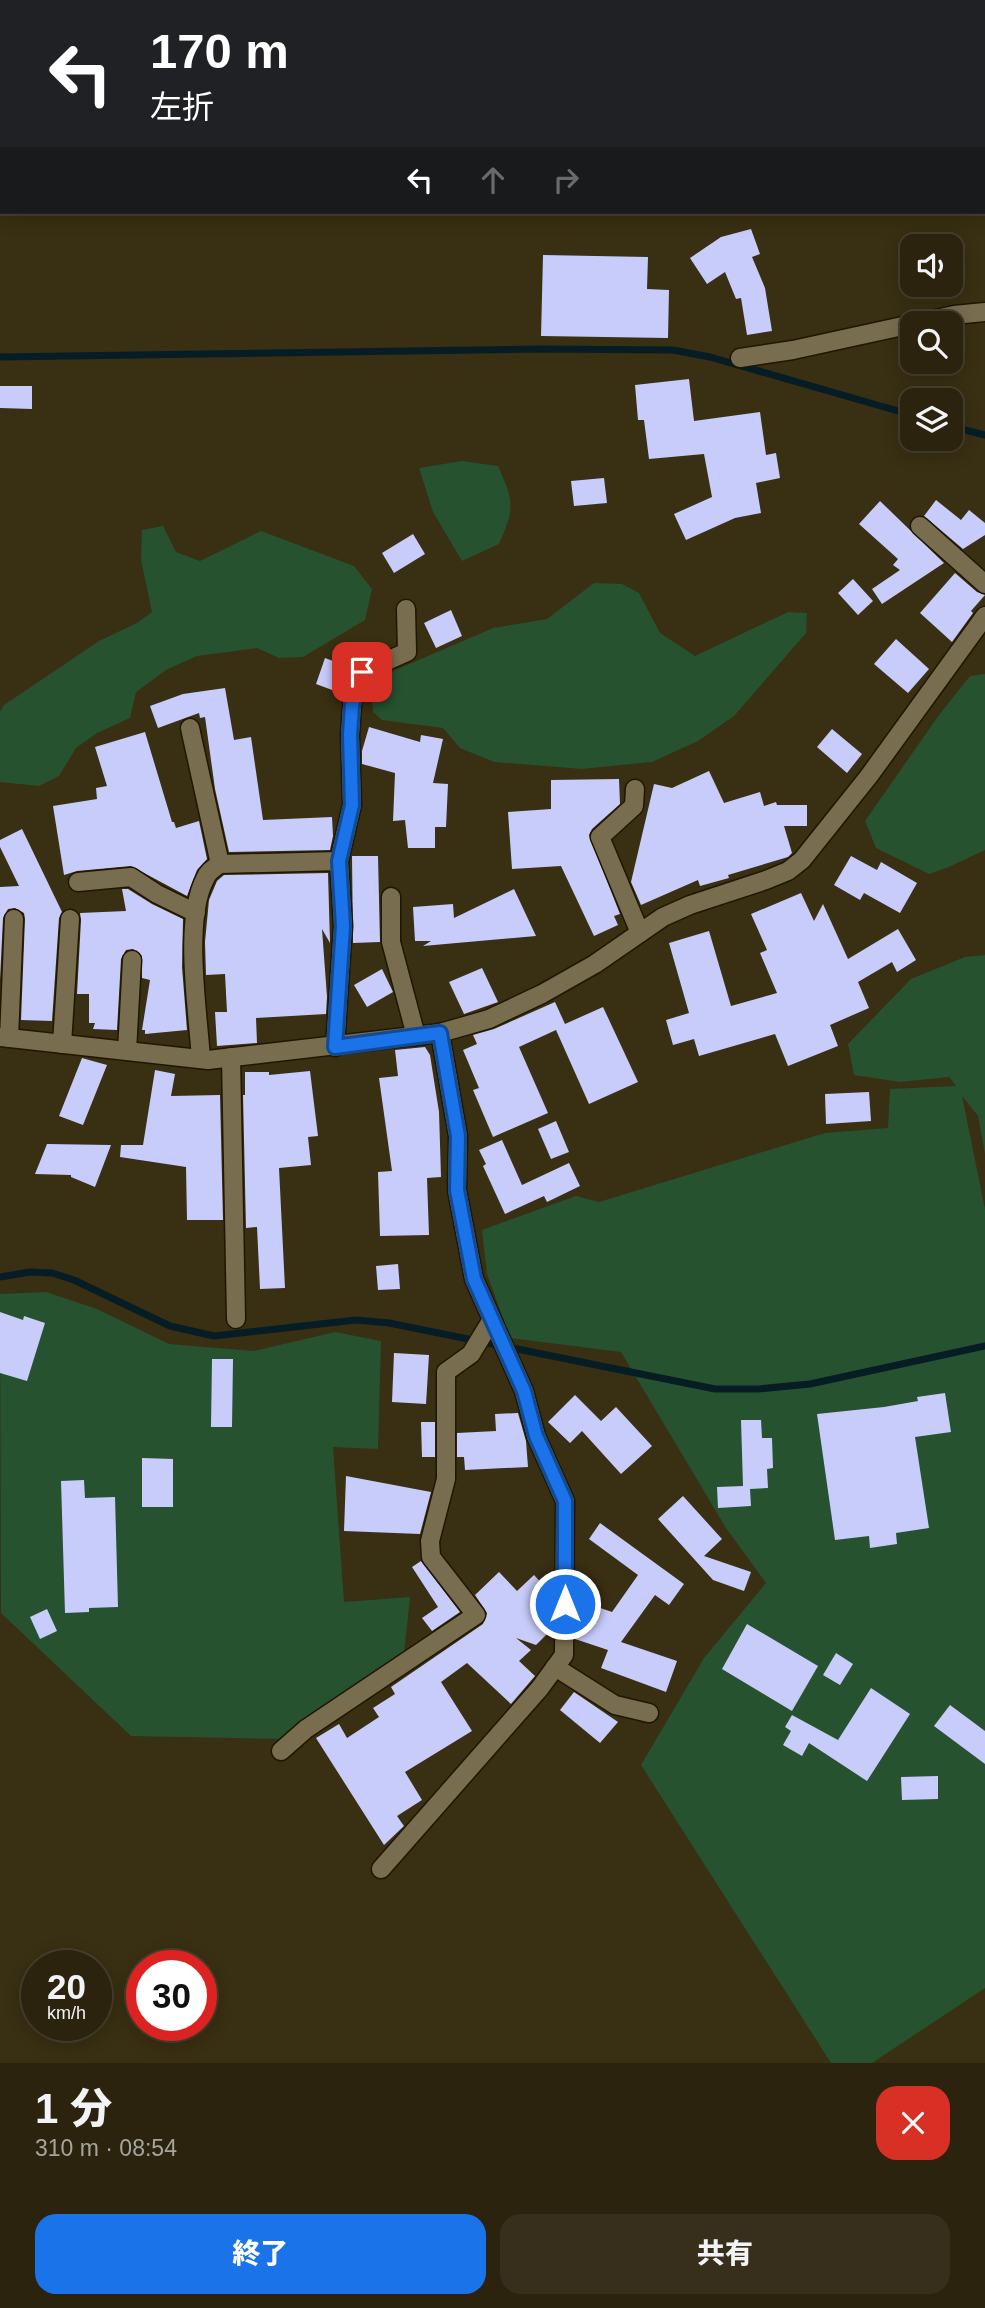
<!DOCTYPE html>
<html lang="ja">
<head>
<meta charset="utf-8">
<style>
	body { margin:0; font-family:Arial,"Noto Sans JP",sans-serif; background:#372f1c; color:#f1f3f6; height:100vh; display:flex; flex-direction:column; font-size:26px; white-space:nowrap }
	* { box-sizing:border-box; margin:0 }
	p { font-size:23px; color:#a6a49e }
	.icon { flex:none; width:38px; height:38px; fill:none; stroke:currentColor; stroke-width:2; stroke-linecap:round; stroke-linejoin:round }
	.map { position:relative; height:2063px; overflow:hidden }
	.side { display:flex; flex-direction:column; background:#2b230e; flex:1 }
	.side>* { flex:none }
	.guide { position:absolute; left:0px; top:0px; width:985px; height:214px; box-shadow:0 4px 18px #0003,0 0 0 2px #47402e; background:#202124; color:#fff; overflow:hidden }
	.fabs { position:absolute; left:900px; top:234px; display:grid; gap:14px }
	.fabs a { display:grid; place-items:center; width:63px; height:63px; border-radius:14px; background:#2b230e; box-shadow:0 4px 18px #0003,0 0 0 2px #47402e; font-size:35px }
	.speed { position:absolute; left:21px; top:1950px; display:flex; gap:14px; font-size:35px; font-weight:700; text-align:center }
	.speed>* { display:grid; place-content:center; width:91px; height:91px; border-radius:50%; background:#2b230e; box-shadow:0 4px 18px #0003,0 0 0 2px #47402e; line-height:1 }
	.speed small { font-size:18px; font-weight:400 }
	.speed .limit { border:10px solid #d22; background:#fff; color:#111 }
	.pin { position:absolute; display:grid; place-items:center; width:60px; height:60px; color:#fff; margin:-30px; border-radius:14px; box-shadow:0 4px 10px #0006 }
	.me { position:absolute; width:77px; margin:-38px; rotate:0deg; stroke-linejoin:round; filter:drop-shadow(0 0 5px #0008) }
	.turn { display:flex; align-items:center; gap:24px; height:147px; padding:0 35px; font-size:32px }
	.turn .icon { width:91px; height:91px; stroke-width:2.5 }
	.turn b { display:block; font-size:49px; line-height:60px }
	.lanes { display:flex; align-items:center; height:66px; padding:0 35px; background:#0003; justify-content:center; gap:35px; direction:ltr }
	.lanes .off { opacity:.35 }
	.round { display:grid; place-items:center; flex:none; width:74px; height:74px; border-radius:21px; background:#372f1c }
	.overview { display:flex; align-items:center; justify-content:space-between; height:119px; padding:0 35px }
	h1 { font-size:42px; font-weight:800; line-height:52px }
	.primary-button { display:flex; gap:14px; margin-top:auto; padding:14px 35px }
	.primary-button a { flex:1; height:80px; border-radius:21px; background:#1a73e8; color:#fff; font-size:28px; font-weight:800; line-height:80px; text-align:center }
	.primary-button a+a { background:#372f1c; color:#f1f3f6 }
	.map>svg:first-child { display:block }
	.green { fill:#265230 }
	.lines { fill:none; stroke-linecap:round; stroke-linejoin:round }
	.stream { stroke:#071d25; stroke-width:7 }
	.building { fill:#c8ccfa }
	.minor-casing { stroke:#201700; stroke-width:21 }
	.minor { stroke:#786d4e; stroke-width:18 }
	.route-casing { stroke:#114b97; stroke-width:18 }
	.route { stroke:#1a73e8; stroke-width:12 }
</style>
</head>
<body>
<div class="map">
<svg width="985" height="2063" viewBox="0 0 985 2063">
	<rect width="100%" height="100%" fill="#392f12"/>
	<g class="green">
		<path d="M 462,461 L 498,466 C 514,502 515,507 499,544 L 462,561 L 433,512 L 419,468 Z"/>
		<path d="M 163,526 L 176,552 L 200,561 L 261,531 L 354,566 L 372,589 L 365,620 L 303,657 L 279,658 L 257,648 L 197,656 L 166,670 L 136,692 L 130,718 L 97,733 L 76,748 L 59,776 L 39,786 L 0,782 L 0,712 L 4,705 L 99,641 L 137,623 L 152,612 L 141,560 L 142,530 Z"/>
		<path d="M 594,583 L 622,584 L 639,593 L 660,633 L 695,656 L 788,612 L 807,613 L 806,633 L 734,716 L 698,741 L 652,762 L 582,769 L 494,762 L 460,748 L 443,728 L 382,720 L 373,712 L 370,681 L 493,628 L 547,619 Z"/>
		<path d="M 985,674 L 985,850 L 949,867 L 929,874 L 876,848 L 865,821 L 939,715 L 970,676 Z"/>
		<path d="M 985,955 L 985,1154 L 978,1116 L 962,1096 L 985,1209 L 985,1988 L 872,2063 L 831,2063 L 641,1765 L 704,1658 L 766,1583 L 726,1528 L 621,1352 L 510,1338 L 487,1274 L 482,1230 L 576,1196 L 599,1202 L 825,1133 L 888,1128 L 890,1089 L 956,1086 L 949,1077 L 900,1082 L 854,1075 L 848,1044 L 911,979 L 965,957 Z"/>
		<path d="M 46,1292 L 97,1309 L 169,1344 L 254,1351 L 335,1332 L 381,1341 L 378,1449 L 333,1447 L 344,1602 L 410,1597 L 404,1654 L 286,1739 L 131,1736 L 1,1613 L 0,1294 Z"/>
	</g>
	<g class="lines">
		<g class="stream">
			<path d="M 0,357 L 540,349 L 673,350 L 710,357 L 912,415"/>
			<path d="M 950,426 L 985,435"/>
			<path d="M 0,1277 L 30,1272 L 52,1273 L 74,1280 L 170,1326 L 214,1336 L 356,1320 L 389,1323 L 715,1389 L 758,1389 L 810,1384 L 985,1346"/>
		</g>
	</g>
	<g class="building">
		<path d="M 751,229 L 760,254 L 752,257 L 765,288 L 772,331 L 747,335 L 741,298 L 736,299 L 725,272 L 707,284 L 690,258 L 721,237 Z"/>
		<path d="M 543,255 L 648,257 L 647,289 L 669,290 L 668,338 L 541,336 Z"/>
		<path d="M 689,379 L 694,421 L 760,412 L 766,455 L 776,453 L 780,478 L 756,483 L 761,513 L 735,518 L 686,540 L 674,514 L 712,497 L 704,454 L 649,459 L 644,420 L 638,420 L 635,385 Z"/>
		<path d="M 0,386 L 32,386 L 32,409 L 0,408 Z"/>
		<path d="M 604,478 L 607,503 L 574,506 L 571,481 Z"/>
		<path d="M 936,500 L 961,520 L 969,510 L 985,523 L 985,535 L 963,549 L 924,516 Z"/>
		<path d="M 880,501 L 944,563 L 882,604 L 872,589 L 900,570 L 893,565 L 898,559 L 859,524 Z"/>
		<path d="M 413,534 L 425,554 L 394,573 L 382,553 Z"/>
		<path d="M 955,573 L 977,592 L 985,595 L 971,611 L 973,613 L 952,642 L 920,613 Z"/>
		<path d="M 853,579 L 873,601 L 858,615 L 838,593 Z"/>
		<path d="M 451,610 L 462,636 L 436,648 L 424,623 Z"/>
		<path d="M 896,639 L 929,669 L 908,693 L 874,664 Z"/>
		<path d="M 325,658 L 352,668 L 343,694 L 316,684 Z"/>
		<path d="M 225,688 L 234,740 L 251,737 L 263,820 L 332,817 L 333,836 L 330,850 L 229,852 L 215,789 L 205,717 L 200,718 L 199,713 L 158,728 L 150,706 L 183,694 Z"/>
		<path d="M 369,727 L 420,742 L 421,735 L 443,739 L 433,783 L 448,784 L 446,827 L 435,827 L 435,848 L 408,848 L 405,820 L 393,821 L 395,773 L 362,764 L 362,751 Z"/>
		<path d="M 832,729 L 862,754 L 847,773 L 817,747 Z"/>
		<path d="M 145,732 L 172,822 L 174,822 L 176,828 L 199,821 L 207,859 L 197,870 L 187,896 L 131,866 L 77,871 L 64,875 L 53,806 L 97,799 L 96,788 L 107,786 L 95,747 Z"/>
		<path d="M 709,771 L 724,803 L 760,792 L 764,806 L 776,802 L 777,805 L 807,805 L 807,826 L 784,826 L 792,853 L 788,857 L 728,875 L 729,878 L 700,886 L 698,880 L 641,905 L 631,882 L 654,784 L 672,788 Z"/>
		<path d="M 619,779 L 620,804 L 592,829 L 589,835 L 620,914 L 614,916 L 618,925 L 594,936 L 561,866 L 512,869 L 508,812 L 551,809 L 551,780 Z"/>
		<path d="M 22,829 L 62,912 L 59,918 L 52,1021 L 21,1020 L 25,919 L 24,913 L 15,908 L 8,909 L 3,918 L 0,979 L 0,887 L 19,886 L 0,847 L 0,840 Z"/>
		<path d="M 352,856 L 378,856 L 380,942 L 353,943 Z"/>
		<path d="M 851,856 L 877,870 L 881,862 L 917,883 L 900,913 L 864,893 L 860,900 L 834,885 Z"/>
		<path d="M 328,873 L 330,943 L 322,929 L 327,997 L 326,1014 L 256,1018 L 257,1043 L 217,1046 L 215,1012 L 227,1012 L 225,974 L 206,975 L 205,942 L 209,900 L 217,881 L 224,875 Z"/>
		<path d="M 122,889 L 128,889 L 152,904 L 183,919 L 182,967 L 187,1030 L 145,1034 L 145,1030 L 142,1030 L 150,980 L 142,978 L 142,956 L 133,949 L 126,950 L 121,959 L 117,1030 L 93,1029 L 95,1023 L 89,1023 L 89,994 L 77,994 L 81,920 L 80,913 L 126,911 Z"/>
		<path d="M 514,889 L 536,936 L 423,946 L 431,941 L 415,941 L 413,907 L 453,904 L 454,918 Z"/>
		<path d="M 801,893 L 814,921 L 823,904 L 848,959 L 898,929 L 916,960 L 897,972 L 892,962 L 858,982 L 869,1008 L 830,1025 L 838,1046 L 788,1066 L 775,1034 L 699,1056 L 694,1039 L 673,1045 L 666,1020 L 689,1013 L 669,943 L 709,931 L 731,1006 L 777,993 L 760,953 L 767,950 L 751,914 Z"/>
		<path d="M 482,968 L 498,1002 L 464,1014 L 449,982 Z"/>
		<path d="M 382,969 L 393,992 L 367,1007 L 354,985 Z"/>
		<path d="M 555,1002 L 565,1024 L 603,1007 L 638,1082 L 589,1104 L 556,1030 L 519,1047 L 548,1113 L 493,1137 L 473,1090 L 479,1088 L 463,1050 L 477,1044 L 473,1035 L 494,1029 Z"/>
		<path d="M 425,1047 L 430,1055 L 439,1112 L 441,1177 L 427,1178 L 429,1235 L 380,1236 L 378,1172 L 392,1171 L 379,1078 L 398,1076 L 395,1050 Z"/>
		<path d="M 82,1058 L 107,1065 L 83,1125 L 59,1116 Z"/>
		<path d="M 155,1070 L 175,1074 L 171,1096 L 220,1095 L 223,1220 L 187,1220 L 186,1167 L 120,1157 L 121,1145 L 143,1145 Z"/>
		<path d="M 310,1071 L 318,1136 L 308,1137 L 311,1165 L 279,1168 L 285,1288 L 260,1289 L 257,1227 L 246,1228 L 243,1095 L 245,1095 L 245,1072 L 269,1072 L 269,1075 Z"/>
		<path d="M 869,1092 L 871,1121 L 826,1124 L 825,1094 Z"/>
		<path d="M 556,1121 L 569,1152 L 551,1159 L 538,1129 Z"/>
		<path d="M 502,1140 L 522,1185 L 569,1163 L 580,1186 L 547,1202 L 544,1196 L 505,1214 L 483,1166 L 486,1164 L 479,1150 Z"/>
		<path d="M 47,1144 L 111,1145 L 95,1187 L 71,1177 L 71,1175 L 35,1174 Z"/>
		<path d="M 398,1264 L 400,1289 L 378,1290 L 376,1266 Z"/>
		<path d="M 0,1312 L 23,1320 L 24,1316 L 45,1323 L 27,1381 L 0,1373 Z"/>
		<path d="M 394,1353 L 429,1355 L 426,1404 L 392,1402 Z"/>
		<path d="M 212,1359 L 233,1359 L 232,1427 L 211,1427 Z"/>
		<path d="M 945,1393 L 951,1432 L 915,1437 L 929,1528 L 896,1533 L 897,1544 L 870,1548 L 869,1536 L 835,1540 L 817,1414 L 884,1407 L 918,1401 L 917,1397 Z"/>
		<path d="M 575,1395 L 601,1421 L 616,1407 L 652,1446 L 621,1474 L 582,1431 L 570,1443 L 548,1422 Z"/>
		<path d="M 518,1413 L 526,1441 L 528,1467 L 465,1470 L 464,1457 L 457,1457 L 457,1433 L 496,1431 L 495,1414 Z"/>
		<path d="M 741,1420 L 761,1420 L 762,1438 L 772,1438 L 773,1468 L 767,1469 L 768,1488 L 750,1489 L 751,1506 L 718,1508 L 717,1487 L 743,1486 Z"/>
		<path d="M 421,1422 L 435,1422 L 435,1457 L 422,1457 Z"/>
		<path d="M 142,1458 L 173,1459 L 173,1507 L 142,1507 Z"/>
		<path d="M 346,1476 L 431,1492 L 420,1534 L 344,1531 Z"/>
		<path d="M 84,1480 L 85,1498 L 115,1497 L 118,1607 L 89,1608 L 89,1612 L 65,1613 L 61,1481 Z"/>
		<path d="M 683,1496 L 722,1539 L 704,1556 L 751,1572 L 744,1591 L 713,1580 L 658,1519 Z"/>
		<path d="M 600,1523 L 684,1584 L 669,1605 L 655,1595 L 621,1642 L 677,1661 L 666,1692 L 601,1668 L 608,1650 L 575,1639 L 576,1615 L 580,1601 L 612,1612 L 638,1575 L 589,1539 Z"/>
		<path d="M 421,1561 L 460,1612 L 432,1631 L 422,1618 L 438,1607 L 412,1567 Z"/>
		<path d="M 499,1572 L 517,1591 L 534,1575 L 553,1595 L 553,1631 L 550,1631 L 536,1645 L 516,1638 L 531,1650 L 519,1661 L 535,1676 L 511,1704 L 467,1663 L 441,1682 L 472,1731 L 405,1772 L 422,1800 L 397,1816 L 404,1826 L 384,1845 L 316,1738 L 339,1724 L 347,1738 L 379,1717 L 373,1708 L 395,1694 L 391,1687 L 483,1624 L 487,1613 L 475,1595 Z"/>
		<path d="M 47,1609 L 57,1631 L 40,1639 L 30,1617 Z"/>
		<path d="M 747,1624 L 818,1666 L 792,1711 L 722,1669 Z"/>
		<path d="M 836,1653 L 853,1664 L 840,1685 L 823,1675 Z"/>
		<path d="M 871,1688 L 910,1714 L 867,1781 L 809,1743 L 802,1756 L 783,1745 L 791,1731 L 785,1727 L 792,1715 L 838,1740 Z"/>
		<path d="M 574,1692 L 618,1722 L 600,1743 L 560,1710 Z"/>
		<path d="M 950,1705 L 985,1731 L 985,1764 L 934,1726 Z"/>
		<path d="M 938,1776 L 938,1799 L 902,1800 L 901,1777 Z"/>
	</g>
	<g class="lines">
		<defs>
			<g id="minor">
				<path d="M 913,324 L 954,315 L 985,312"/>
				<path d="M 740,358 L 793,350 L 912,324"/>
				<path d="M 920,526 L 985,584"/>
				<path d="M 190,728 L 220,864"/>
				<path d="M 635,789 L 634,806 L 600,837 L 640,933"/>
				<path d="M 78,882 L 131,877 L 157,894 L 196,913"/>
				<path d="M 391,897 L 391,942 L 416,1036"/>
				<path d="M 0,1037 L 208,1060 L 440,1033 L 489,1019 L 542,994 L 595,964 L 663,917 L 690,905 L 766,880 L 788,871 L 802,860 L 869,776 L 985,616"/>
				<path d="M 9,1038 L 14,919"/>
				<path d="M 62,1044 L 70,919"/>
				<path d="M 335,1047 L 343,926 L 339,861 L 352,805 L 350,735 L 352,705 L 357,683 L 362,672 L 407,652 L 406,609"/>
				<path d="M 127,1051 L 132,960"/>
				<path d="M 231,1057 L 236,1319"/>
				<path d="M 201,1059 C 198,1011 183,921 205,879 C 208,871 214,868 220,864 L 339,861"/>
				<path d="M 555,1667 L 615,1705 L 649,1713"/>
				<path d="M 281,1751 L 306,1729 L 476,1615 L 431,1557 L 430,1541 L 446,1479 L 446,1372 L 471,1354 L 491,1321"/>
				<path d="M 381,1869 L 540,1688 L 564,1655 L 565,1501 L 536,1436 L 524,1391 L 474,1279 L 457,1190 L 458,1136 L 440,1033"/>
			</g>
		</defs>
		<use href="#minor" class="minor-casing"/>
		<use href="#minor" class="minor"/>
	</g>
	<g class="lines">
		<defs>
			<path id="route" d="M 362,672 L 352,705 L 350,735 L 352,805 L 339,861 L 343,926 L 335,1047 L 440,1033 L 458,1136 L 457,1190 L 474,1279 L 524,1391 L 536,1436 L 565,1501 L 565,1604"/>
		</defs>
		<use href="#route" class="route-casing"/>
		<use href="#route" class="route"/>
	</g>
</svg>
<div class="fabs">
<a><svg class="icon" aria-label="sound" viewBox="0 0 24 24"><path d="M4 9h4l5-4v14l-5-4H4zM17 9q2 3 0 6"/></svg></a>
<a><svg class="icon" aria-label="search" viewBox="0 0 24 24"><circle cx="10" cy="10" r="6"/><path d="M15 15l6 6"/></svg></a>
<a><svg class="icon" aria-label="layers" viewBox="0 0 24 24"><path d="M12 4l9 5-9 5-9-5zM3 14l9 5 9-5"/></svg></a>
</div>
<div class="speed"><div>20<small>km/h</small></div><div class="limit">30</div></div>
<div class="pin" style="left:362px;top:672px;background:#d93025"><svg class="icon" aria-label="arrive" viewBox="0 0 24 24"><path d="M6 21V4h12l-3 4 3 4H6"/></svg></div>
<svg class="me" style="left:565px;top:1604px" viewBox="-20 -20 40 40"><circle r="17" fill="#1a73e8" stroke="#fff" stroke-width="3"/><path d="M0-11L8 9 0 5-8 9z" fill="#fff"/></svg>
<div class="guide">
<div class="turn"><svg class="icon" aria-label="left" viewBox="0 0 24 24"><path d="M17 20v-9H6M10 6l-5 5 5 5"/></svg><div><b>170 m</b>左折</div></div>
<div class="lanes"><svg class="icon" aria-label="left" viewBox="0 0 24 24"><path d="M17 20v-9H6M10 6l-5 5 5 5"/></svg><svg class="icon off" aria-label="ahead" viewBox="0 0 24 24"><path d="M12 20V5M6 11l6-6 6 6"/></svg><svg class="icon off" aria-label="right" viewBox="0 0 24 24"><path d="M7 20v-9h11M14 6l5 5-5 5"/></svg></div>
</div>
</div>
<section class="side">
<div class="overview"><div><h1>1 分</h1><p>310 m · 08:54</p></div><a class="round" style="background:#d93025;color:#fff"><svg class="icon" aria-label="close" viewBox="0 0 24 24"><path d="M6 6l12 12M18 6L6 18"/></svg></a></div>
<div class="primary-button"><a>終了</a><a>共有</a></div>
</section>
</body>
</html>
